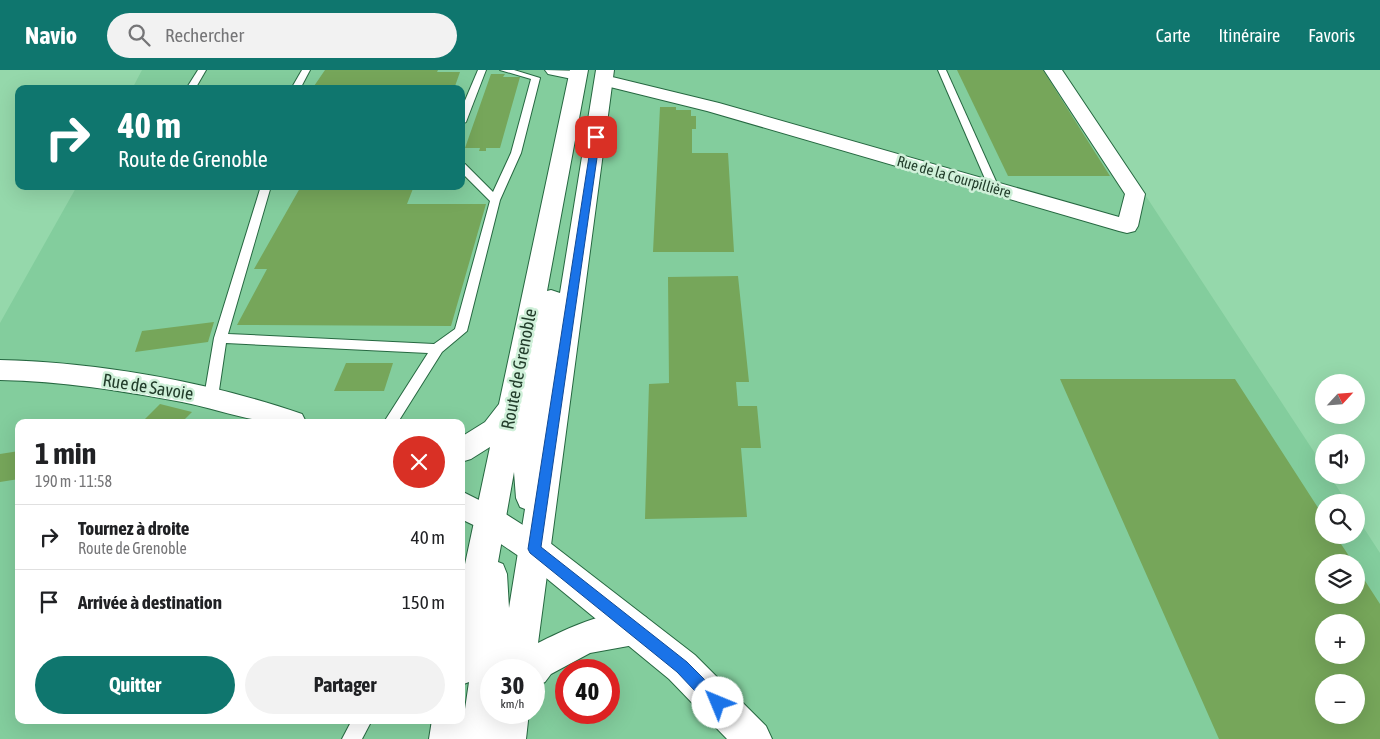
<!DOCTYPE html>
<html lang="fr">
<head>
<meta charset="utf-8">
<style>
	body { margin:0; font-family:"Asap Condensed",sans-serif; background:#f2f2f2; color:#202124; height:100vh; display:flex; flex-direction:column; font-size:19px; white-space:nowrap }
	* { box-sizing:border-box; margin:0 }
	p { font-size:16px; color:#757577 }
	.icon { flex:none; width:28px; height:28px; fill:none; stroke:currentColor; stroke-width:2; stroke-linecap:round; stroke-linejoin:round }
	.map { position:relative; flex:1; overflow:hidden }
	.side { position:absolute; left:15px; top:349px; width:450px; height:305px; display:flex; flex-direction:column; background:#fff; border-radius:10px; box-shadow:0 5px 20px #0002 }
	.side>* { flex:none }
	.guide { position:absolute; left:15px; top:15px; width:450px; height:105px; border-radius:10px; box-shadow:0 5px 20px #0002; background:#0f766e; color:#fff; overflow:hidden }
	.needle { width:32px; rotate:64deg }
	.controls { position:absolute; left:1315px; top:304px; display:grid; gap:10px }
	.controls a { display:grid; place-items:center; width:50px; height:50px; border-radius:50%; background:#fff; box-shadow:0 5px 20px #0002; font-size:25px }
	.speed { position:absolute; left:480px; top:589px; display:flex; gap:10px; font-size:25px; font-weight:700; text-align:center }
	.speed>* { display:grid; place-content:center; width:65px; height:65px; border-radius:50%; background:#fff; box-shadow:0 5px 20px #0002; line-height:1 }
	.speed small { font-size:12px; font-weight:400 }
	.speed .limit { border:8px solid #d22; background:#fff; color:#111 }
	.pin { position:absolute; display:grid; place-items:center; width:42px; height:42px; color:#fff; margin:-21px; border-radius:10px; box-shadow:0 2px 8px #0006 }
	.me { position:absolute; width:55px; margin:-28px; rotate:315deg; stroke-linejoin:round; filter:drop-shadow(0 0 4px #0008) }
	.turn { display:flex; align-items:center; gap:18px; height:105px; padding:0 20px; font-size:22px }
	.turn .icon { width:65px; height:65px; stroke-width:2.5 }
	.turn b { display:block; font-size:35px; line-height:42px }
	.round { display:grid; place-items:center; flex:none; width:52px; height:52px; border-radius:26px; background:#f2f2f2 }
	.head { display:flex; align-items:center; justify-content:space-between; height:85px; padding:0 20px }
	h1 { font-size:30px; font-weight:700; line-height:38px }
	.button { display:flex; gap:10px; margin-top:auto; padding:10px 20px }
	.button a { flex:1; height:58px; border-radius:30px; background:#0f766e; color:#fff; font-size:20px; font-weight:700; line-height:58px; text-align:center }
	.button a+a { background:#f2f2f2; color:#202124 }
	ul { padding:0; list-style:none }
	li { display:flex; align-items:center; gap:15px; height:65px; padding:0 20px; border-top:1px solid #e0e0e0 }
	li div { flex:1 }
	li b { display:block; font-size:19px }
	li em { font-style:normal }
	header { display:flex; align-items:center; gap:30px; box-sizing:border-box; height:70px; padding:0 25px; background:#0f766e; color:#fff }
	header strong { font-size:24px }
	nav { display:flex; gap:28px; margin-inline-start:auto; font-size:18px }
	.search { width:350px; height:45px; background:#f2f2f2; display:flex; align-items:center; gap:12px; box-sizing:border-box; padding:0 18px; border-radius:28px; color:#757577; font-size:19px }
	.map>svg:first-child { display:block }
	.built { fill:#83cd9d; fill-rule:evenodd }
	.building { fill:#76a65a; fill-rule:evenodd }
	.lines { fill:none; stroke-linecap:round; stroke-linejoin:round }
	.lane-casing { stroke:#266841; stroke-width:2 }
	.street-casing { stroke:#266841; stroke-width:2 }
	.secondary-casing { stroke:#266841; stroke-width:2 }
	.primary-casing { stroke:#266841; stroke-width:2 }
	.lane { fill:#fff; fill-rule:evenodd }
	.street { fill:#fff; fill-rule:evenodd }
	.secondary { fill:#fff; fill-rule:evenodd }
	.primary { fill:#fff; fill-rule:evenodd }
	.route { fill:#1a73e8; stroke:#114b97 }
	.labels { text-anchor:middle; stroke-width:5; stroke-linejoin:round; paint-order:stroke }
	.far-street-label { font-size:15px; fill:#223d2b; stroke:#cff0d9 }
	.street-label { font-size:18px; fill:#223d2b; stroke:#cff0d9 }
</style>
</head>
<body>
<header>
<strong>Navio</strong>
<div class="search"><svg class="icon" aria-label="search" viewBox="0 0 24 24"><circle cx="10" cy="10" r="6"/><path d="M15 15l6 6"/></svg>Rechercher</div>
<nav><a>Carte</a><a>Itinéraire</a><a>Favoris</a></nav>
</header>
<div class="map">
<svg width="1380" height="669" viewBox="0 0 1380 669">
	<rect width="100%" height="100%" fill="#95d8ab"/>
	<path class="built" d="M 142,0 L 1063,0 L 1324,397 L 1324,405 L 1329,405 L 1347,432 L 1324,432 L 1324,465 L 1356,465 L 1356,446 L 1380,483 L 1380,669 L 0,669 L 0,253 L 77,116 L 461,116 L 461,19 L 132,19 ZM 19,352 L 461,352 L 461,650 L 19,650 ZM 1324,492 L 1356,492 L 1356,525 L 1324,525 ZM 1324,552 L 1356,552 L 1356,585 L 1324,585 ZM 491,600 L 534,600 L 534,642 L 491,642 ZM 566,600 L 609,600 L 609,642 L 566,642 ZM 1324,612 L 1356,612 L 1356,645 L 1324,645 Z"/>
	<g class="building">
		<path d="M 325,0 L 438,0 L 437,2 L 460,2 L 454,19 L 312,19 Z"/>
		<path d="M 957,0 L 1043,0 L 1110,106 L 1008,106 Z"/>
		<path d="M 491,4 L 505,4 L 503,7 L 520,7 L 500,78 L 486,78 L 486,81 L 479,81 L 480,78 L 465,78 Z"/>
		<path d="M 660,37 L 676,37 L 676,40 L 691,40 L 691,46 L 696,46 L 696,59 L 692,59 L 692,83 L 728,83 L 734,182 L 653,182 Z"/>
		<path d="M 310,116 L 414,116 L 407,134 L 486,134 L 451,256 L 237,255 L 267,199 L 254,199 L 300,118 L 309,118 Z"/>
		<path d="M 738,206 L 749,312 L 736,312 L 738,336 L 757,336 L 761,378 L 741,378 L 747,447 L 645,449 L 649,314 L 669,313 L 668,207 Z"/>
		<path d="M 214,252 L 208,272 L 135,282 L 142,261 Z"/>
		<path d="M 346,293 L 393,293 L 384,321 L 334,321 Z"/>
		<path d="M 1060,309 L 1235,309 L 1324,447 L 1324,465 L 1335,465 L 1353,492 L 1324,492 L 1324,525 L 1356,525 L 1356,497 L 1380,534 L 1380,669 L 1219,669 ZM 1324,552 L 1356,552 L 1356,585 L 1324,585 ZM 1324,612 L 1356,612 L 1356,645 L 1324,645 Z"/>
		<path d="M 160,334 L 192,342 L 182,352 L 163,352 L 145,349 Z"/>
		<path d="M 19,381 L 19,409 L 0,412 L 0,384 Z"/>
	</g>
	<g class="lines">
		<defs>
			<g id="lane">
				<path d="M 198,0 L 206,0 L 195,19 L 186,19 Z"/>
				<path d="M 302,0 L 310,0 L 300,19 L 291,19 Z"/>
				<path d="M 478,0 L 486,0 L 466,52 L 461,55 L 461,40 Z"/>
				<path d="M 500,0 L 514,0 L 540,8 L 521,83 L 500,130 L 467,261 L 442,282 L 398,352 L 384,352 L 428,283 L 226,273 L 218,327 L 216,331 L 206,331 L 204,327 L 214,268 L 261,116 L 271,116 L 228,264 L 434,274 L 455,259 L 490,131 L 461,102 L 461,93 L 465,94 L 493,122 L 511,83 L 531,9 Z"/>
				<path d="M 938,0 L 946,0 L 999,118 L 998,120 L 994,121 L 989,118 Z"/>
				<path d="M 352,650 L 372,650 L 362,669 L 342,669 Z"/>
			</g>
			<g id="street">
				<path d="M 545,0 L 583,1 L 586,5 L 583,9 L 577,10 L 548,4 Z"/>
				<path d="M 1044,0 L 1062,0 L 1145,124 L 1138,156 L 1135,161 L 1127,163 L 1119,161 L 707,41 L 598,14 L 595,10 L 598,6 L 604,5 L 719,33 L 1119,147 L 1125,124 Z"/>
				<path d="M 0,290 C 97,292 210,312 302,344 L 306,352 C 264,358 223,340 182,332 C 123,321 61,311 0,310 Z"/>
				<path d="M 461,421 L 501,441 L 506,450 L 501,459 L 490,463 L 461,449 Z"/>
			</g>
			<path id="secondary" d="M 490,437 L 501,441 L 545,469 L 695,585 L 766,656 L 772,669 L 727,669 L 669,609 L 523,489 L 479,459 L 474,450 L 479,441 Z"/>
			<path id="primary" d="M 570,0 L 588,0 L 547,221 L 551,220 L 560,223 L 596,0 L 614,0 L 538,573 C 568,558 613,535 646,547 L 651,559 L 646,571 L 634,575 L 590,583 L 551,604 L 545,612 L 534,617 L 534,600 L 491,600 L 491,642 L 529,642 L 526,669 L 429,669 L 432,650 L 461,650 L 461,636 L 465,639 L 469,612 L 461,615 L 461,513 L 490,377 L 471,389 L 461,392 L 461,367 L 485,352 L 499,334 ZM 514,402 L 516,428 L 520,437 L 525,439 L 509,538 L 507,504 L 503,494 L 498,492 Z"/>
		</defs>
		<use href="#lane" class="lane-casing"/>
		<use href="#street" class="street-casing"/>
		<use href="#secondary" class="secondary-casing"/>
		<use href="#primary" class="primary-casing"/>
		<use href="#lane" class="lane"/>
		<use href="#street" class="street"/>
		<use href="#secondary" class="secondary"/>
		<use href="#primary" class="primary"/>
	</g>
	<path class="route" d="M 596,65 L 600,67 L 541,477 L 687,592 L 723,628 L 725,633 L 723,639 L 718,641 L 712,639 L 677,602 L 530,483 L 528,479 L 592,67 Z"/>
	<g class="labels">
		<g class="far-street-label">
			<text transform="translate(954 107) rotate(16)" y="5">Rue de la Courpillière</text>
		</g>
		<g class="street-label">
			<text transform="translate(519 299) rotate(-79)" y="6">Route de Grenoble</text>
			<text transform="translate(148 317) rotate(9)" y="6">Rue de Savoie</text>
		</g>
	</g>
</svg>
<div class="controls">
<a><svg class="needle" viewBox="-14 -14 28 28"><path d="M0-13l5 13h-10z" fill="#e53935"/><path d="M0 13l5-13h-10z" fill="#757577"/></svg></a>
<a><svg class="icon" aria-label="sound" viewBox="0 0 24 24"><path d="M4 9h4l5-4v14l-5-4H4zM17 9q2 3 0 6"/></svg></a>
<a><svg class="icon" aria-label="search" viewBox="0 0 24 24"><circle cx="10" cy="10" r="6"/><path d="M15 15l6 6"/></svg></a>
<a><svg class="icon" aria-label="layers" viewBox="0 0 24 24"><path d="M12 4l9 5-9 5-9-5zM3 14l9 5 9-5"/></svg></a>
<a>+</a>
<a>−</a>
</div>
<div class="speed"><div>30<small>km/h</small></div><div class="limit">40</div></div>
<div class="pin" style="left:596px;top:67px;background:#d93025"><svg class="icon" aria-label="arrive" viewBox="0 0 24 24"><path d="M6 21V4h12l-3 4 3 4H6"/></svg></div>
<svg class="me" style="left:718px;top:633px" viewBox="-20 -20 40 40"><circle r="19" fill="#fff"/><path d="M0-13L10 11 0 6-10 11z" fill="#1a73e8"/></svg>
<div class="guide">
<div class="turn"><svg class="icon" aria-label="right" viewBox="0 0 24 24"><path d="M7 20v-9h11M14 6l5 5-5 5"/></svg><div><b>40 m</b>Route de Grenoble</div></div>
</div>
<section class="side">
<div class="head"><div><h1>1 min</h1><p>190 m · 11:58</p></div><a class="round" style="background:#d93025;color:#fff"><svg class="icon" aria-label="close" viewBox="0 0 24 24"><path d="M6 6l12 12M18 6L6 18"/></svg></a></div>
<ul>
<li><svg class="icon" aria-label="right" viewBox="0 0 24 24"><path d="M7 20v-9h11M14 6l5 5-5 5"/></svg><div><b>Tournez à droite</b><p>Route de Grenoble</p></div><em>40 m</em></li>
<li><svg class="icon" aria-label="arrive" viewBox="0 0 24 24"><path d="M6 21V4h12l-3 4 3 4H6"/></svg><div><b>Arrivée à destination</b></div><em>150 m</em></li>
</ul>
<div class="button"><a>Quitter</a><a>Partager</a></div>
</section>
</div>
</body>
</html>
